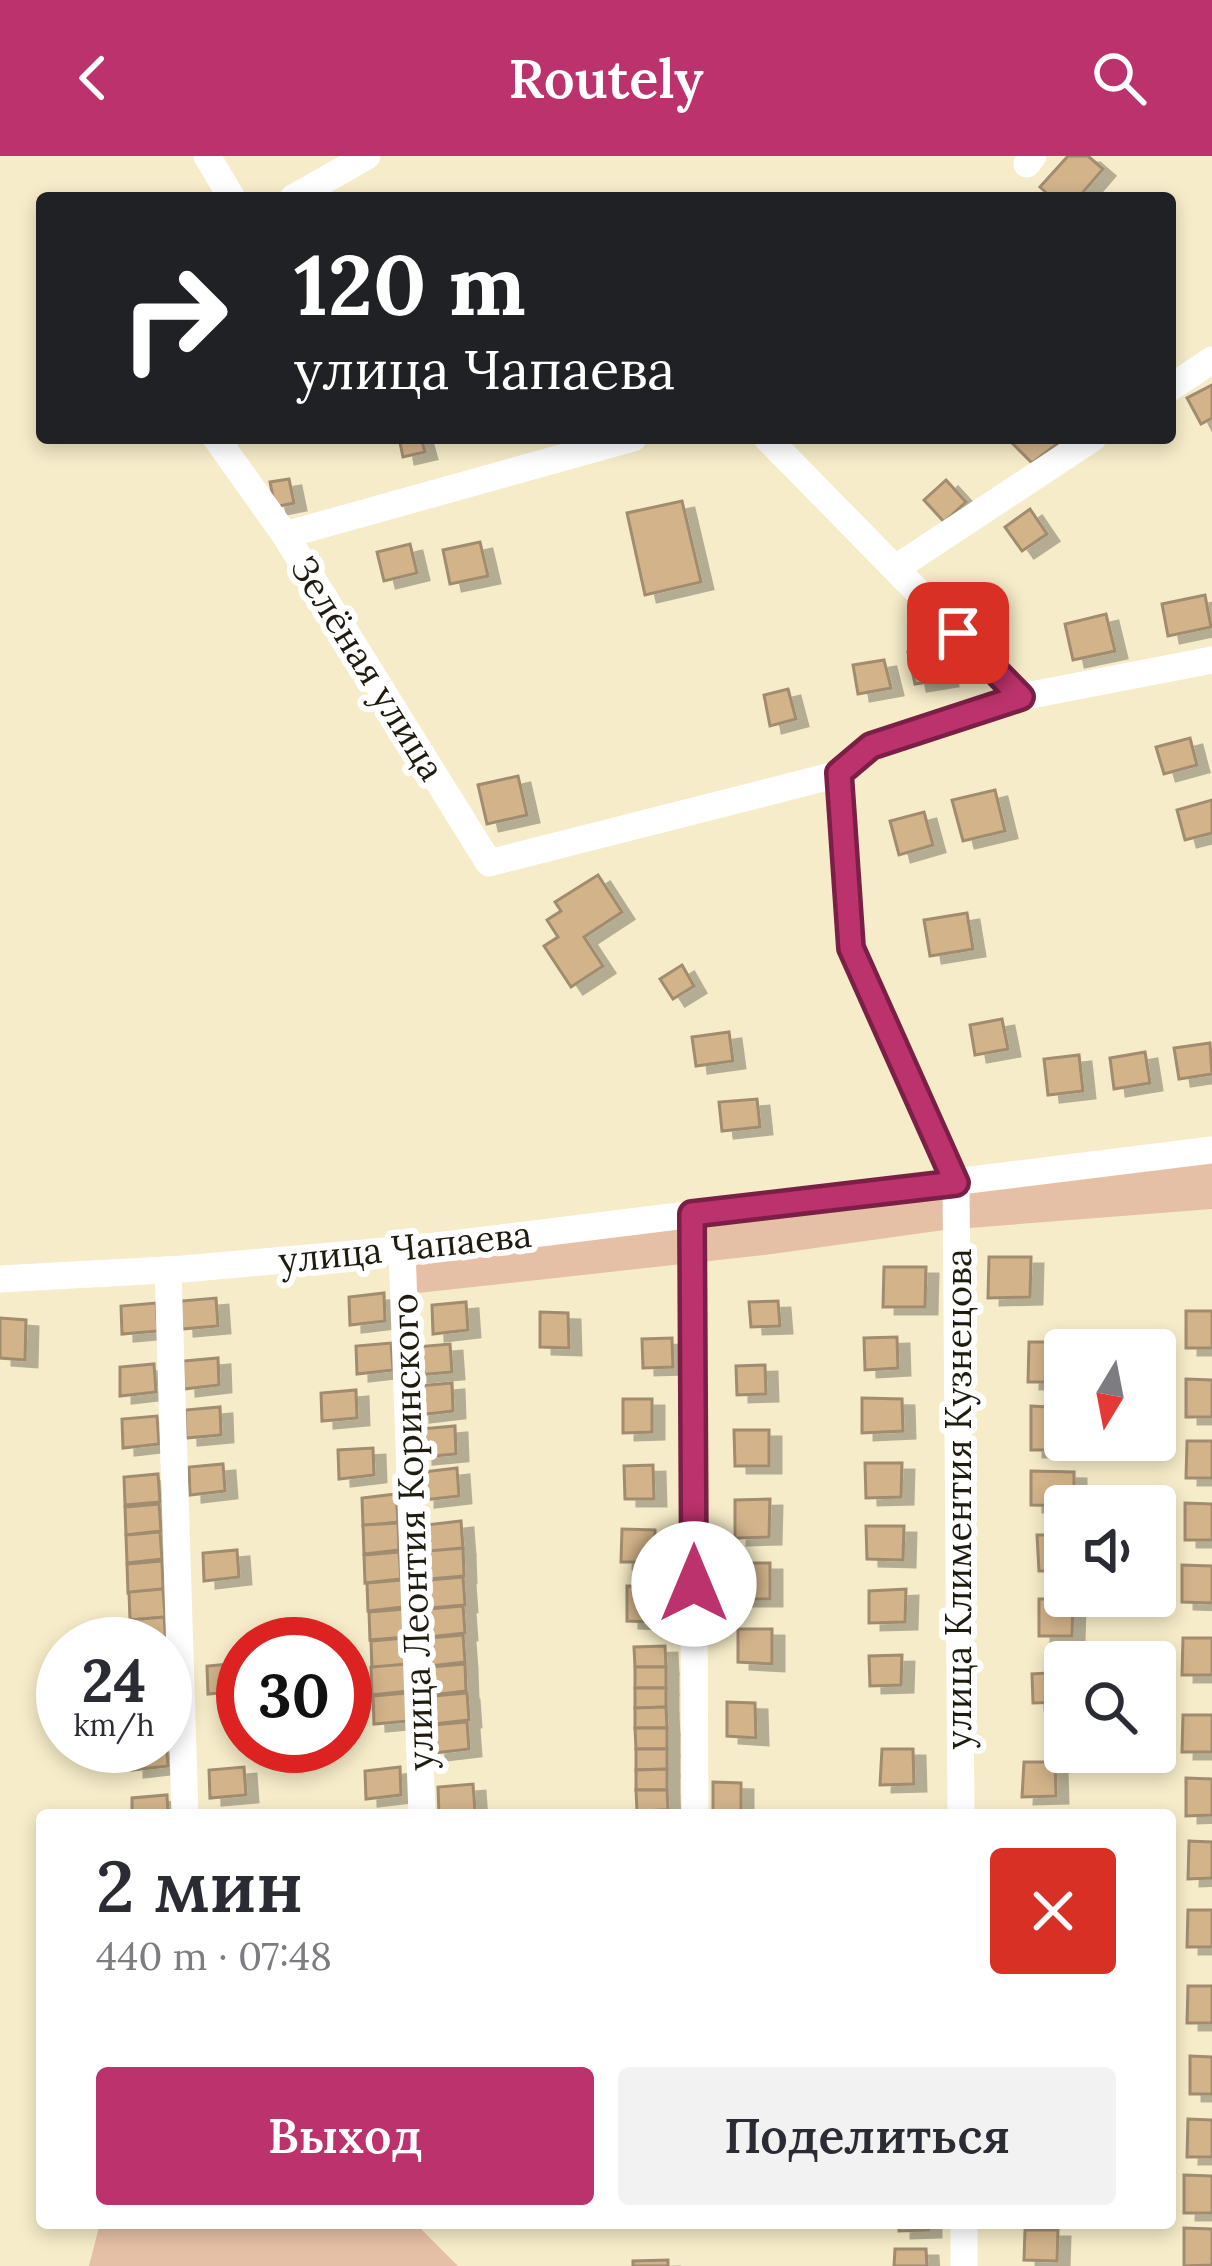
<!DOCTYPE html>
<html lang="ru">
<head>
<meta charset="utf-8">
<style>
	body { margin:0; font-family:Lora,serif; background:#f2f2f3; color:#2b2b33; height:100vh; display:flex; flex-direction:column; font-size:45px; white-space:nowrap }
	* { box-sizing:border-box; margin:0 }
	p { font-size:39px; color:#7c7c81 }
	.icon { flex:none; width:66px; height:66px; fill:none; stroke:currentColor; stroke-width:2; stroke-linecap:round; stroke-linejoin:round }
	.map { position:relative; flex:1; overflow:hidden }
	.side { position:absolute; left:36px; top:1653px; width:1140px; height:420px; display:flex; flex-direction:column; background:#fff; border-radius:12px; box-shadow:0 6px 18px #0003 }
	.side>* { flex:none }
	.top-card { position:absolute; left:36px; top:36px; width:1140px; height:252px; border-radius:12px; box-shadow:0 6px 18px #0003; background:#202124; color:#fff; overflow:hidden }
	.needle { width:78px; rotate:190deg }
	.tools { position:absolute; left:1044px; top:1173px; display:grid; gap:24px }
	.tools a { display:grid; place-items:center; width:132px; height:132px; border-radius:12px; background:#fff; box-shadow:0 6px 18px #0003; font-size:60px }
	.speed { position:absolute; left:36px; top:1461px; display:flex; gap:24px; font-size:60px; font-weight:700; text-align:center }
	.speed>* { display:grid; place-content:center; width:156px; height:156px; border-radius:50%; background:#fff; box-shadow:0 6px 18px #0003; line-height:1 }
	.speed small { font-size:30px; font-weight:400 }
	.speed .limit { border:18px solid #d22; background:#fff; color:#111 }
	.pin { position:absolute; display:grid; place-items:center; width:102px; height:102px; color:#fff; margin:-51px; border-radius:24px; box-shadow:0 6px 18px #0006 }
	.me { position:absolute; width:132px; margin:-66px; rotate:0deg; stroke-linejoin:round; filter:drop-shadow(0 0 9px #0008) }
	.turn { display:flex; align-items:center; gap:42px; height:252px; padding:0 60px; font-size:54px }
	.turn .icon { width:156px; height:156px; stroke-width:2.5 }
	.turn b { display:block; font-size:84px; line-height:102px }
	.round { display:grid; place-items:center; flex:none; width:126px; height:126px; border-radius:12px; background:#f2f2f3 }
	.overview { display:flex; align-items:center; justify-content:space-between; height:204px; padding:0 60px }
	h1 { font-size:72px; font-weight:600; line-height:90px }
	.primary-button { display:flex; gap:24px; margin-top:auto; padding:24px 60px }
	.primary-button a { flex:1; height:138px; border-radius:12px; background:#bc326c; color:#fff; font-size:48px; font-weight:600; line-height:138px; text-align:center }
	.primary-button a+a { background:#f2f2f3; color:#2b2b33 }
	header { display:flex; justify-content:space-between; align-items:center; height:156px; padding:0 60px; background:#bc326c; color:#fff; font-size:54px; font-weight:600 }
	.map>svg:first-child { display:block }
	.green { fill:#e6c0a6 }
	.building { fill:#d2b38a; stroke:#a18c70; stroke-width:3; filter:url(#shadow) }
	.lines { fill:none; stroke-linecap:round; stroke-linejoin:round }
	.minor { stroke:#fff; stroke-width:27 }
	.route-casing { stroke:#7a2046; stroke-width:30 }
	.route { stroke:#bc326c; stroke-width:21 }
	.labels { text-anchor:middle; stroke-width:12; stroke-linejoin:round; paint-order:stroke }
	.street-label { font-size:36px; fill:#1f1b0f; stroke:#fff }
</style>
</head>
<body>
<header><svg class="icon" aria-label="back" viewBox="0 0 24 24"><path d="M15 5l-7 7 7 7"/></svg>Routely<svg class="icon" aria-label="search" viewBox="0 0 24 24"><circle cx="10" cy="10" r="6"/><path d="M15 15l6 6"/></svg></header>
<div class="map">
<svg width="1212" height="2110" viewBox="0 0 1212 2110">
	<defs>
		<filter id="shadow"><feDropShadow dx="12" dy="7" stdDeviation="0" flood-color="#0004"/></filter>
	</defs>
	<rect width="100%" height="100%" fill="#f6ecc9"/>
	<g class="green">
		<path d="M 1212,1002 L 1212,1053 L 944,1074 L 765,1099 L 418,1137 L 407,1107 L 428,1098 Z"/>
		<path d="M 100,2067 L 415,2067 L 458,2110 L 89,2110 Z"/>
	</g>
	<g class="building">
		<path d="M 1068,0 L 1088,0 L 1103,13 L 1078,42 L 1052,42 L 1040,31 Z"/>
		<path d="M 1212,229 L 1212,262 L 1201,268 L 1187,242 Z"/>
		<path d="M 399,282 L 421,282 L 425,296 L 403,301 Z"/>
		<path d="M 1007,282 L 1065,282 L 1032,307 Z"/>
		<path d="M 289,323 L 294,347 L 275,351 L 270,326 Z"/>
		<path d="M 946,324 L 966,346 L 944,366 L 924,344 Z"/>
		<path d="M 682,345 L 701,426 L 645,439 L 627,357 Z"/>
		<path d="M 1030,353 L 1047,378 L 1022,395 L 1005,371 Z"/>
		<path d="M 480,386 L 488,420 L 450,428 L 443,394 Z"/>
		<path d="M 410,388 L 417,417 L 384,425 L 377,396 Z"/>
		<path d="M 1205,439 L 1211,471 L 1168,480 L 1162,448 Z"/>
		<path d="M 1106,458 L 1115,495 L 1073,504 L 1065,468 Z"/>
		<path d="M 939,491 L 946,523 L 915,528 L 908,496 Z"/>
		<path d="M 884,504 L 891,532 L 858,538 L 853,509 Z"/>
		<path d="M 788,533 L 796,563 L 770,570 L 764,539 Z"/>
		<path d="M 1190,582 L 1197,609 L 1164,618 L 1156,591 Z"/>
		<path d="M 518,620 L 527,659 L 487,668 L 478,629 Z"/>
		<path d="M 995,634 L 1005,675 L 963,685 L 952,644 Z"/>
		<path d="M 1212,644 L 1212,677 L 1185,684 L 1177,654 Z"/>
		<path d="M 924,656 L 933,689 L 899,699 L 890,665 Z"/>
		<path d="M 598,719 L 622,756 L 584,781 L 603,810 L 571,831 L 544,790 L 558,781 L 547,764 L 561,755 L 555,746 Z"/>
		<path d="M 967,757 L 973,793 L 930,800 L 924,764 Z"/>
		<path d="M 682,809 L 694,830 L 673,843 L 660,823 Z"/>
		<path d="M 1002,863 L 1008,893 L 975,899 L 970,869 Z"/>
		<path d="M 729,876 L 733,905 L 696,910 L 692,881 Z"/>
		<path d="M 1210,887 L 1212,918 L 1179,923 L 1174,892 Z"/>
		<path d="M 1145,896 L 1150,927 L 1114,933 L 1110,902 Z"/>
		<path d="M 1079,899 L 1083,935 L 1048,939 L 1044,903 Z"/>
		<path d="M 757,943 L 760,971 L 722,975 L 719,946 Z"/>
		<path d="M 989,1101 L 1031,1101 L 1030,1141 L 988,1142 Z"/>
		<path d="M 884,1111 L 926,1111 L 925,1151 L 883,1151 Z"/>
		<path d="M 384,1137 L 385,1165 L 350,1169 L 349,1141 Z"/>
		<path d="M 216,1142 L 218,1170 L 182,1173 L 181,1145 Z"/>
		<path d="M 778,1145 L 780,1170 L 751,1171 L 749,1146 Z"/>
		<path d="M 466,1146 L 468,1174 L 433,1178 L 432,1149 Z"/>
		<path d="M 156,1147 L 158,1175 L 122,1178 L 121,1150 Z"/>
		<rect x="1186" y="1155" width="26" height="37"/>
		<path d="M 540,1156 L 568,1157 L 569,1192 L 540,1191 Z"/>
		<path d="M 0,1162 L 26,1164 L 25,1204 L 0,1202 Z"/>
		<path d="M 897,1181 L 898,1212 L 865,1214 L 864,1182 Z"/>
		<path d="M 672,1182 L 673,1211 L 643,1212 L 642,1183 Z"/>
		<path d="M 1029,1186 L 1071,1186 L 1071,1194 L 1065,1194 L 1065,1226 L 1028,1226 Z"/>
		<path d="M 391,1187 L 393,1214 L 357,1218 L 356,1190 Z"/>
		<path d="M 450,1188 L 452,1216 L 416,1219 L 415,1191 Z"/>
		<path d="M 218,1202 L 219,1229 L 184,1233 L 183,1205 Z"/>
		<path d="M 154,1208 L 156,1236 L 120,1240 L 120,1211 Z"/>
		<path d="M 765,1209 L 766,1238 L 737,1239 L 736,1210 Z"/>
		<path d="M 1186,1223 L 1212,1224 L 1212,1261 L 1186,1261 Z"/>
		<path d="M 452,1227 L 453,1255 L 418,1259 L 417,1230 Z"/>
		<path d="M 356,1234 L 357,1262 L 322,1265 L 321,1237 Z"/>
		<path d="M 862,1242 L 902,1243 L 903,1275 L 862,1277 Z"/>
		<path d="M 623,1243 L 652,1243 L 652,1276 L 623,1277 Z"/>
		<path d="M 1031,1250 L 1065,1252 L 1065,1284 L 1071,1284 L 1070,1294 L 1031,1294 Z"/>
		<path d="M 220,1251 L 221,1279 L 186,1282 L 185,1254 Z"/>
		<path d="M 157,1260 L 159,1288 L 123,1292 L 122,1263 Z"/>
		<path d="M 455,1270 L 456,1298 L 421,1301 L 420,1273 Z"/>
		<path d="M 734,1274 L 769,1274 L 769,1310 L 735,1310 Z"/>
		<path d="M 1187,1285 L 1212,1285 L 1212,1322 L 1186,1322 Z"/>
		<path d="M 373,1292 L 374,1319 L 339,1323 L 338,1294 Z"/>
		<path d="M 865,1307 L 902,1307 L 901,1341 L 866,1342 Z"/>
		<path d="M 223,1308 L 225,1335 L 190,1339 L 189,1311 Z"/>
		<path d="M 653,1309 L 654,1343 L 625,1343 L 624,1310 Z"/>
		<path d="M 457,1312 L 459,1340 L 423,1344 L 423,1316 Z"/>
		<path d="M 1031,1315 L 1074,1316 L 1074,1350 L 1031,1349 Z"/>
		<path d="M 158,1318 L 160,1346 L 125,1349 L 124,1321 Z"/>
		<path d="M 396,1338 L 398,1366 L 363,1370 L 362,1342 Z"/>
		<path d="M 770,1343 L 769,1381 L 735,1382 L 735,1344 Z"/>
		<path d="M 1185,1347 L 1212,1348 L 1212,1384 L 1185,1384 Z"/>
		<path d="M 159,1348 L 161,1375 L 126,1379 L 125,1351 Z"/>
		<path d="M 461,1365 L 463,1393 L 427,1397 L 426,1369 Z"/>
		<path d="M 398,1367 L 399,1394 L 364,1398 L 363,1369 Z"/>
		<path d="M 866,1370 L 904,1370 L 903,1404 L 867,1403 Z"/>
		<path d="M 622,1373 L 655,1374 L 654,1406 L 621,1406 Z"/>
		<path d="M 160,1376 L 162,1403 L 127,1407 L 126,1379 Z"/>
		<path d="M 1037,1379 L 1065,1379 L 1065,1415 L 1039,1415 Z"/>
		<path d="M 463,1392 L 464,1420 L 429,1423 L 428,1395 Z"/>
		<path d="M 237,1394 L 239,1421 L 204,1425 L 203,1397 Z"/>
		<path d="M 399,1396 L 401,1423 L 365,1427 L 364,1399 Z"/>
		<path d="M 162,1405 L 163,1433 L 128,1437 L 127,1408 Z"/>
		<rect x="735" y="1407" width="35" height="36"/>
		<path d="M 1182,1409 L 1212,1410 L 1212,1447 L 1182,1446 Z"/>
		<path d="M 463,1421 L 465,1449 L 430,1452 L 429,1424 Z"/>
		<path d="M 402,1424 L 403,1451 L 368,1455 L 367,1427 Z"/>
		<path d="M 627,1430 L 655,1431 L 655,1466 L 627,1465 Z"/>
		<path d="M 163,1433 L 165,1461 L 130,1464 L 129,1436 Z"/>
		<path d="M 906,1433 L 905,1466 L 869,1467 L 869,1435 Z"/>
		<path d="M 1039,1443 L 1073,1443 L 1072,1480 L 1039,1480 Z"/>
		<path d="M 463,1450 L 465,1477 L 429,1481 L 428,1453 Z"/>
		<path d="M 404,1453 L 406,1481 L 370,1484 L 369,1456 Z"/>
		<path d="M 164,1461 L 166,1488 L 130,1488 L 129,1464 Z"/>
		<path d="M 738,1473 L 772,1473 L 772,1508 L 738,1506 Z"/>
		<path d="M 463,1479 L 465,1506 L 430,1510 L 429,1482 Z"/>
		<path d="M 405,1482 L 407,1510 L 372,1514 L 371,1485 Z"/>
		<path d="M 1183,1482 L 1212,1482 L 1212,1519 L 1182,1519 Z"/>
		<path d="M 665,1490 L 666,1511 L 635,1511 L 634,1491 Z"/>
		<path d="M 902,1499 L 901,1529 L 870,1530 L 869,1500 Z"/>
		<path d="M 242,1507 L 243,1535 L 208,1538 L 207,1510 Z"/>
		<path d="M 406,1508 L 408,1535 L 372,1539 L 371,1511 Z"/>
		<path d="M 465,1508 L 466,1535 L 431,1539 L 430,1511 Z"/>
		<rect x="635" y="1511" width="31" height="21"/>
		<path d="M 1065,1516 L 1065,1546 L 1033,1547 L 1032,1518 Z"/>
		<path d="M 635,1532 L 666,1532 L 666,1551 L 635,1552 Z"/>
		<path d="M 407,1537 L 409,1565 L 374,1568 L 373,1540 Z"/>
		<path d="M 467,1537 L 469,1564 L 433,1568 L 433,1540 Z"/>
		<path d="M 727,1546 L 755,1547 L 756,1582 L 727,1580 Z"/>
		<path d="M 666,1551 L 667,1572 L 635,1572 L 635,1552 Z"/>
		<path d="M 1183,1559 L 1212,1559 L 1212,1596 L 1182,1596 Z"/>
		<path d="M 467,1566 L 469,1593 L 434,1597 L 433,1569 Z"/>
		<path d="M 635,1572 L 667,1572 L 667,1593 L 636,1593 Z"/>
		<path d="M 166,1583 L 168,1610 L 132,1614 L 132,1590 L 165,1590 Z"/>
		<path d="M 636,1593 L 667,1593 L 667,1613 L 636,1614 Z"/>
		<path d="M 882,1593 L 913,1593 L 914,1628 L 880,1629 Z"/>
		<path d="M 1024,1606 L 1055,1606 L 1056,1640 L 1022,1641 Z"/>
		<path d="M 244,1611 L 246,1639 L 210,1642 L 209,1614 Z"/>
		<path d="M 400,1611 L 401,1639 L 366,1643 L 365,1615 Z"/>
		<path d="M 667,1613 L 667,1634 L 636,1634 L 636,1614 Z"/>
		<path d="M 1186,1622 L 1212,1623 L 1212,1659 L 1186,1660 Z"/>
		<path d="M 713,1626 L 741,1627 L 741,1659 L 713,1659 Z"/>
		<path d="M 473,1628 L 475,1656 L 439,1659 L 438,1631 Z"/>
		<path d="M 636,1634 L 667,1634 L 668,1654 L 637,1655 Z"/>
		<path d="M 167,1639 L 168,1659 L 132,1659 L 132,1642 Z"/>
		<path d="M 668,1654 L 668,1659 L 637,1659 L 637,1655 Z"/>
		<path d="M 1189,1685 L 1212,1686 L 1212,1722 L 1188,1723 Z"/>
		<path d="M 1188,1754 L 1212,1754 L 1212,1791 L 1187,1791 Z"/>
		<path d="M 1188,1830 L 1212,1830 L 1212,1867 L 1187,1867 Z"/>
		<path d="M 1190,1900 L 1212,1901 L 1212,1938 L 1190,1938 Z"/>
		<path d="M 1188,1963 L 1212,1964 L 1212,2001 L 1187,2001 Z"/>
		<path d="M 1184,2019 L 1212,2020 L 1212,2057 L 1184,2057 Z"/>
		<path d="M 899,2067 L 929,2067 L 929,2074 L 899,2075 Z"/>
		<path d="M 1184,2072 L 1212,2073 L 1212,2109 L 1184,2110 Z"/>
		<path d="M 1025,2074 L 1058,2074 L 1057,2105 L 1024,2104 Z"/>
		<path d="M 895,2093 L 926,2093 L 927,2110 L 894,2110 Z"/>
		<path d="M 668,2104 L 668,2110 L 633,2110 L 633,2105 Z"/>
	</g>
	<g class="lines">
		<g class="minor">
			<path d="M 207,0 L 232,42"/>
			<path d="M 1027,8 L 1033,0"/>
			<path d="M 293,42 L 367,0"/>
			<path d="M 1170,232 L 1212,204"/>
			<path d="M 216,282 L 285,379"/>
			<path d="M 633,282 L 285,379 L 489,707 L 839,618"/>
			<path d="M 767,282 L 1021,541"/>
			<path d="M 896,412 L 1093,282"/>
			<path d="M 692,1058 L 695,1659"/>
			<path d="M 402,1093 L 422,1659"/>
			<path d="M 168,1114 L 185,1659"/>
			<path d="M 0,1123 L 183,1113 L 420,1092 L 1212,994"/>
			<path d="M 961,1659 L 956,1027 L 851,792 L 839,618 L 871,590 L 1021,541 L 1212,504"/>
			<path d="M 964,2067 L 964,2110"/>
		</g>
	</g>
	<g class="lines">
		<defs>
			<path id="route" d="M 694,1428 L 692,1058 L 956,1027 L 851,792 L 839,617 L 871,590 L 1021,541 L 958,477"/>
		</defs>
		<use href="#route" class="route-casing"/>
		<use href="#route" class="route"/>
	</g>
	<g class="labels">
		<g class="street-label">
			<text transform="translate(368 512) rotate(58)" y="13">Зелёная улица</text>
			<text transform="translate(405 1091) rotate(-6)" y="13">улица Чапаева</text>
			<text transform="translate(958 1343) rotate(-90)" y="13">улица Климентия Кузнецова</text>
			<text transform="translate(412 1376) rotate(-92)" y="13">улица Леонтия Коринского</text>
		</g>
	</g>
</svg>
<div class="tools">
<a><svg class="needle" viewBox="-14 -14 28 28"><path d="M0-13l5 13h-10z" fill="#e53935"/><path d="M0 13l5-13h-10z" fill="#7c7c81"/></svg></a>
<a><svg class="icon" aria-label="sound" viewBox="0 0 24 24"><path d="M4 9h4l5-4v14l-5-4H4zM17 9q2 3 0 6"/></svg></a>
<a><svg class="icon" aria-label="search" viewBox="0 0 24 24"><circle cx="10" cy="10" r="6"/><path d="M15 15l6 6"/></svg></a>
</div>
<div class="speed"><div>24<small>km/h</small></div><div class="limit">30</div></div>
<div class="pin" style="left:958px;top:477px;background:#d93025"><svg class="icon" aria-label="arrive" viewBox="0 0 24 24"><path d="M6 21V4h12l-3 4 3 4H6"/></svg></div>
<svg class="me" style="left:694px;top:1428px" viewBox="-20 -20 40 40"><circle r="19" fill="#fff"/><path d="M0-13L10 11 0 6-10 11z" fill="#bc326c"/></svg>
<div class="top-card">
<div class="turn"><svg class="icon" aria-label="right" viewBox="0 0 24 24"><path d="M7 20v-9h11M14 6l5 5-5 5"/></svg><div><b>120 m</b>улица Чапаева</div></div>
</div>
<section class="side">
<div class="overview"><div><h1>2 мин</h1><p>440 m · 07:48</p></div><a class="round" style="background:#d93025;color:#fff"><svg class="icon" aria-label="close" viewBox="0 0 24 24"><path d="M6 6l12 12M18 6L6 18"/></svg></a></div>
<div class="primary-button"><a>Выход</a><a>Поделиться</a></div>
</section>
</div>
</body>
</html>
